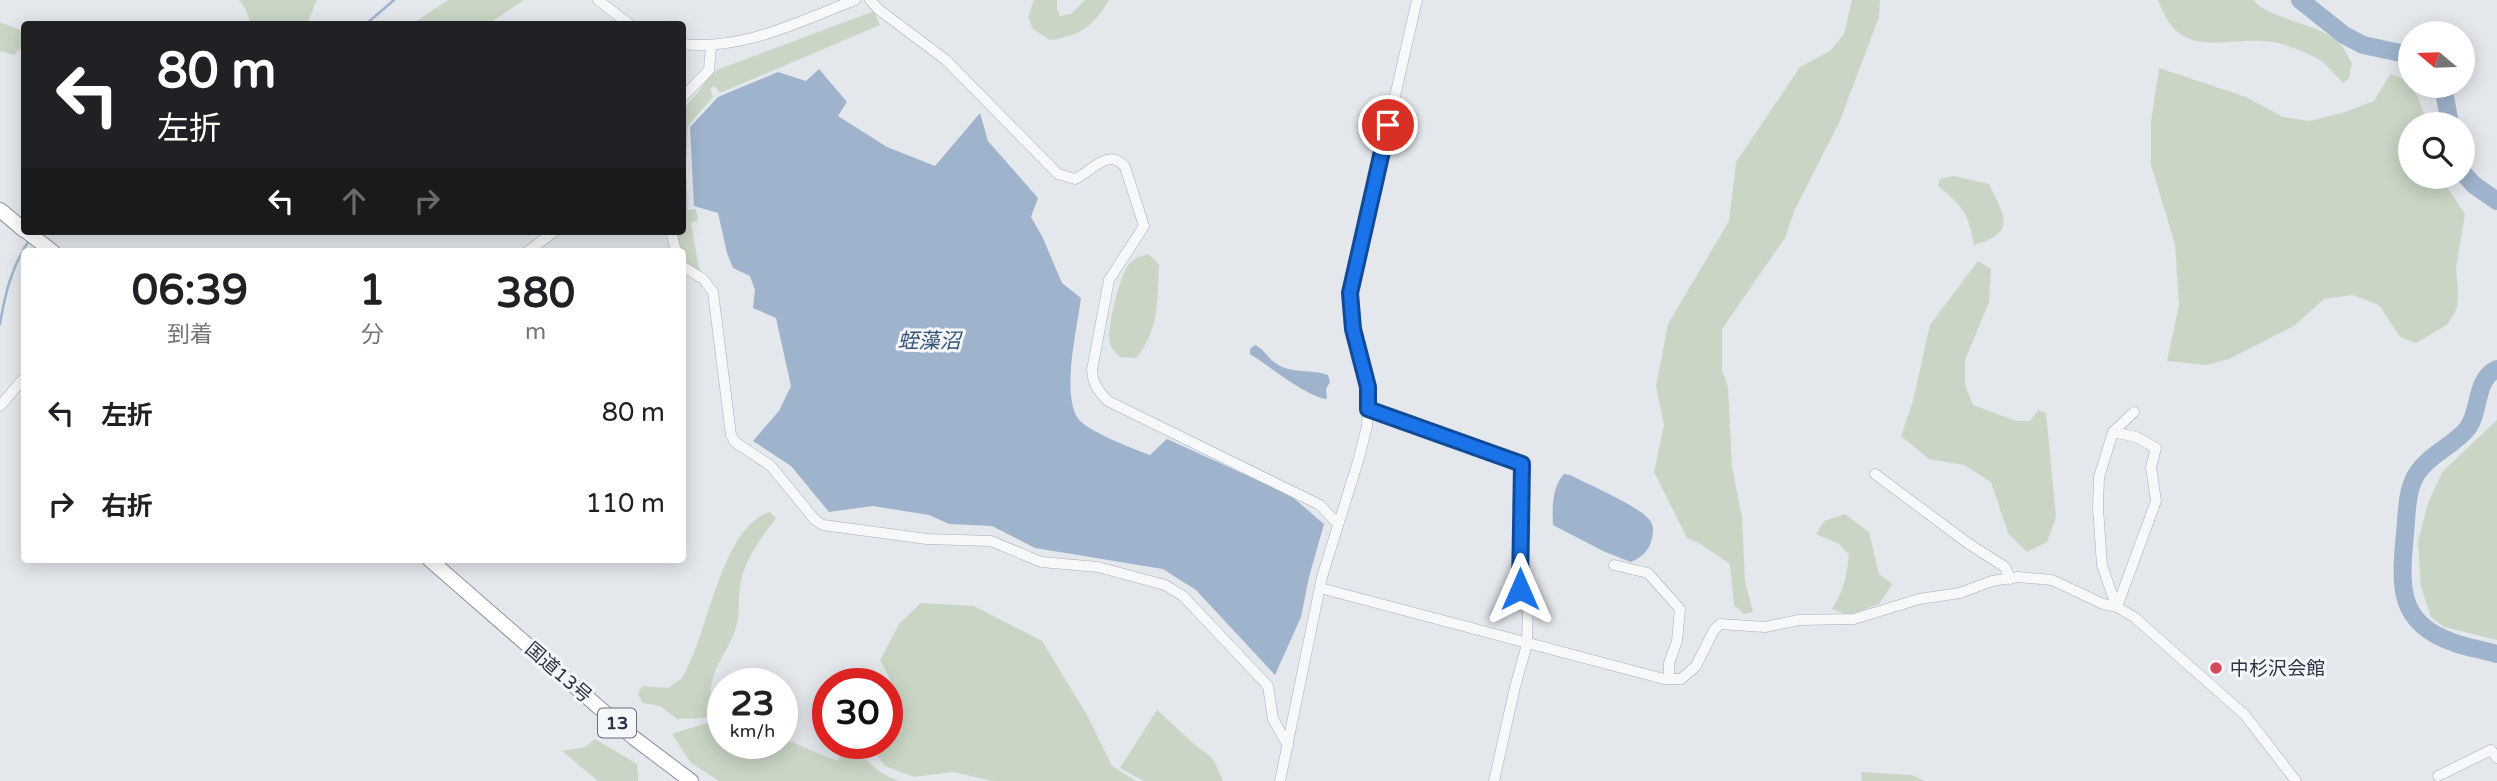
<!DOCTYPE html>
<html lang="ja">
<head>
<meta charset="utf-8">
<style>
	body { margin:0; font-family:"Varela Round","Noto Sans JP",sans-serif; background:#f2f2f2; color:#202124; height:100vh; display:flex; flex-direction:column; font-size:26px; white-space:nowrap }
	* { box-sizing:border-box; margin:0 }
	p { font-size:23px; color:#757577 }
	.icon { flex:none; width:38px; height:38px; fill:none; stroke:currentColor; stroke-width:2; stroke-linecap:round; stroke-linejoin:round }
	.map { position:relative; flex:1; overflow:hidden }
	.side { position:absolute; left:21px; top:248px; width:665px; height:315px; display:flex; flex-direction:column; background:#fff; border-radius:7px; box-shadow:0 4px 18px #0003 }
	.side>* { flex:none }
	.top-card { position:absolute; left:21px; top:21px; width:665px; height:214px; border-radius:7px; box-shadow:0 4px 18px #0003; background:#202124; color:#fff; overflow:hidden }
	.needle { width:46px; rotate:289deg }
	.fabs { position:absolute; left:2398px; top:21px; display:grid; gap:14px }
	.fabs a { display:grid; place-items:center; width:77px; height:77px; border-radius:50%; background:#fff; box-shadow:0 4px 18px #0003; font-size:35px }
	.speed { position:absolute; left:707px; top:668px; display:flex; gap:14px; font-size:35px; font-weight:700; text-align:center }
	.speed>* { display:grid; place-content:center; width:91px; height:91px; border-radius:50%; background:#fff; box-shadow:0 4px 18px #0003; line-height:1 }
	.speed small { font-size:18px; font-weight:400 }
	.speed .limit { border:10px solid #d22; background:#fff; color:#111 }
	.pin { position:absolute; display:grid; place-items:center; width:60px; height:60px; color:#fff; margin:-30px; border:4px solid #fff; border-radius:50%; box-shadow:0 2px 7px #0007 }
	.me { position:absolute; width:77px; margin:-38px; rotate:0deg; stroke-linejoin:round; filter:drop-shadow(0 0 5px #0008) }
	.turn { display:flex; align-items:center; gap:24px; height:147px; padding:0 21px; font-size:32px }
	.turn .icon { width:91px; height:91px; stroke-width:2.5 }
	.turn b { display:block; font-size:49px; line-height:60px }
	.lanes { display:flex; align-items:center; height:66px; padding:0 21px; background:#0003; justify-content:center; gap:35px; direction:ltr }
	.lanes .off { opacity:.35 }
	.eta { display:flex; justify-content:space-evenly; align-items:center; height:119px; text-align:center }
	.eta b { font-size:42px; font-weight:700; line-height:49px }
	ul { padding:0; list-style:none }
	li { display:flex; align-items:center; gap:21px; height:91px; padding:0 21px }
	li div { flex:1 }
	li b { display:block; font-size:26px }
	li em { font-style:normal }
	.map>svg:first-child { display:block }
	.green { fill:#c9d6c5 }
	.water { fill:#9fb4cc }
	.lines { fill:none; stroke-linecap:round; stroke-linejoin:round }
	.stream { stroke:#9fb4cc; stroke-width:2.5 }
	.river { stroke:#9fb4cc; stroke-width:18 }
	.minor-casing { stroke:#a9aeb7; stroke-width:11 }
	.highway-casing { stroke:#8b94a3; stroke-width:16 }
	.minor { stroke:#f7f8fa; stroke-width:10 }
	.highway { stroke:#fff; stroke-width:14 }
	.route-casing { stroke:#114b97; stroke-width:18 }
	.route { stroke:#1a73e8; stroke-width:12 }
	.poi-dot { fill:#d1495b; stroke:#f4f6f9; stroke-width:2.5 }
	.labels { text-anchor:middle; stroke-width:6; stroke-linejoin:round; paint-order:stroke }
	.shield { fill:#f4f6f9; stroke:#676e7b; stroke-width:2 }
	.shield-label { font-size:18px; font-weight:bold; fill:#2b3445 }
	.poi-label { font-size:19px; fill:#2b3445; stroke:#f4f6f9; text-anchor:start }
	.street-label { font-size:19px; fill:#2b3445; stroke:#f4f6f9 }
	.water-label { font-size:21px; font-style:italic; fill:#34527a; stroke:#f4f6f9 }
</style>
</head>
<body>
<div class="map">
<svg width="2497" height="781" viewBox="0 0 2497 781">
	<rect width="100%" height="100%" fill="#e4e7ec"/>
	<g class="green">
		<path d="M 239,0 L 317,0 L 307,24 L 251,24 L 246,10 Z"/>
		<path d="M 448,0 L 524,0 L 488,24 L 412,24 Z"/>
		<path d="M 1034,0 L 1057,0 L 1057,9 L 1060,16 L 1071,14 L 1085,0 L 1109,0 C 1093,26 1081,36 1050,40 L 1033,29 L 1028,17 Z"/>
		<path d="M 1852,0 L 1880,0 L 1879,17 L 1839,123 L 1795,209 L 1785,238 L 1722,329 L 1722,370 L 1728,387 L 1732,467 L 1742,517 L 1745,581 L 1753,612 L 1744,614 L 1734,605 L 1730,564 L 1702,545 L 1687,538 L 1654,472 L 1664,425 L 1656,386 L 1668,324 L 1729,221 L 1736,162 L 1800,67 L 1830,51 L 1844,34 Z"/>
		<path d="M 2158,0 L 2253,0 C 2271,21 2322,23 2340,44 C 2345,49 2348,57 2352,63 L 2349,78 L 2343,83 C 2336,76 2330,69 2324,63 C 2315,56 2284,43 2273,42 C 2223,35 2181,64 2158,0 Z"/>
		<path d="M 874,11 L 880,25 L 720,93 L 715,86 L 710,89 L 713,97 L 688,126 L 686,168 L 688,210 L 696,209 L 698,220 L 691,223 L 700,274 L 683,259 L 676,231 L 682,231 L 683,109 C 688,103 695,97 699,91 C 706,82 707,75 719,69 Z"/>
		<path d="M 0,22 L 20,30 L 24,44 L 14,55 L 0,51 Z"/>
		<path d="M 2159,68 L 2246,97 L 2283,117 L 2310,121 L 2345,112 L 2374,101 L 2390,74 C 2415,81 2420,101 2427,124 L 2410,124 L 2410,177 L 2440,177 L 2465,214 L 2456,268 L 2458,292 L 2457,308 L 2448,324 L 2416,343 L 2400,337 L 2379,305 L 2353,295 L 2324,299 L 2294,326 L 2229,359 L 2206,365 L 2167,361 L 2179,305 L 2175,244 L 2151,165 L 2151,122 Z"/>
		<path d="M 1953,176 L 1989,184 C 2005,217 2017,233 1974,245 C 1968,211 1963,207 1938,186 L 1940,179 Z"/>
		<path d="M 1148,254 L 1159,264 C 1157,299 1160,329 1136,358 L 1120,357 C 1116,353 1111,348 1110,344 C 1106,330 1120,274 1129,264 C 1134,258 1141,256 1148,254 Z"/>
		<path d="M 1978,261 L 1991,269 L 1989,302 L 1965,360 L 1965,385 L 1973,405 L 2016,421 L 2030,421 L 2038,410 L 2046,413 L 2056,517 L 2047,542 L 2027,552 L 2008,533 L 1991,482 L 1964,465 L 1929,459 L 1901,436 L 1913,401 L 1930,325 Z"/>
		<path d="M 2497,420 L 2497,640 L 2444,627 L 2431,617 L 2421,587 L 2418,541 L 2429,500 L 2443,471 Z"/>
		<path d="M 770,512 L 776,518 C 761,538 747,556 741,580 C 738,594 740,610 737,623 C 729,657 702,672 714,710 L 705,718 L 677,719 L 660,706 L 643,703 L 638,694 L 642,686 L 668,688 C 672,685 677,682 681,679 C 685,674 688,666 691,660 C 710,620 724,526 770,512 Z"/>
		<path d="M 1845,514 L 1869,532 L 1879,574 L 1892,584 L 1879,604 L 1849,615 L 1832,609 C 1844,591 1847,575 1849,554 L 1839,544 L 1816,534 L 1824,521 Z"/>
		<path d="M 921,603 L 974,606 L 1042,641 L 1087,715 L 1112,766 L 1136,781 L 993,781 L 953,772 L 914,777 L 885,766 L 869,744 L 887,744 L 887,717 L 893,714 L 896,691 L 880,660 L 899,624 Z"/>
		<path d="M 1157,710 L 1195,745 L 1210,756 L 1215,763 L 1223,781 L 1144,781 L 1120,768 Z"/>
		<path d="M 719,719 L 723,719 L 723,744 L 782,744 L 782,738 L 837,761 L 848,744 L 851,744 C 865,760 878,774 899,781 L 719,781 L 691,763 L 672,734 Z"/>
		<path d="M 595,739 L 637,764 L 638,781 L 598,781 L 562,751 L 585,747 Z"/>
		<path d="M 1861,772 L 1912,775 L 1925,781 L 1862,781 Z"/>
	</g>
	<g class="water">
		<path d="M 819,69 L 847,102 L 838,116 L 887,147 L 935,166 L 980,113 L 988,141 L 1038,198 L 1031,217 L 1042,236 L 1062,283 L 1081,298 C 1077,329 1062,391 1077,417 C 1085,431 1134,449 1150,455 L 1167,439 L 1290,495 L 1324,524 L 1309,577 L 1301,617 L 1275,675 L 1196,590 L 1163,569 L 1035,548 L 992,526 L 949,524 L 929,515 L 873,506 L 829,512 L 791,466 L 753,441 L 779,411 L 791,386 L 776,318 L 753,308 L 755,290 L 750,276 L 733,268 L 727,253 L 718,213 L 694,206 L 690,127 L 718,97 L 778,72 L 806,81 Z"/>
		<path d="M 1255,345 C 1265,350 1268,359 1277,364 C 1291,374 1312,369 1328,375 L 1330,382 L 1326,389 L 1327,399 C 1307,397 1268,365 1250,354 L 1250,349 Z"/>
		<path d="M 1564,474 L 1570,475 C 1587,484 1644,508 1651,522 C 1654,528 1653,532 1652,538 C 1650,550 1641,558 1631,562 L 1605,552 L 1553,525 C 1552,508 1552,487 1564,474 Z"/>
	</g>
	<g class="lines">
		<g class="stream">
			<path d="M 366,24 L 394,0"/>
			<path d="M 0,324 C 5,294 12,265 30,239"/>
		</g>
		<g class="river">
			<path d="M 2300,0 L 2344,35 L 2363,45 L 2410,55"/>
			<path d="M 2443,86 L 2450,124"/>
			<path d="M 2462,172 L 2474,185 L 2497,201"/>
			<path d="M 2497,369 C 2474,379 2481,412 2467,429 C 2453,446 2431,453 2418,472 C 2406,489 2407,514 2405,534 C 2400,586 2397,624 2455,643 C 2469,648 2483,650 2497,654"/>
		</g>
		<defs>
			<g id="minor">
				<path d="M 598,0 L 629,24"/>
				<path d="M 870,0 L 878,9 L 946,60 L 1058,174 L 1075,179 C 1092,171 1109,147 1125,167 L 1144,226 L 1109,280 L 1092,370 C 1093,384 1098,391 1108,401 L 1320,505 L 1338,524"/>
				<path d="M 682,44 C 743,51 800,21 855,0"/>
				<path d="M 682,98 L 709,70 L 711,46"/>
				<path d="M 671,231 L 676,252"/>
				<path d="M 527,252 L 555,231"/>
				<path d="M 682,266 L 703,279 L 713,292 L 731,435 L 735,442 L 771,466 L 815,520 L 823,525 L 927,539 L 991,541 L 1041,562 L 1098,567 L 1165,585 L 1183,596 L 1268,686 L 1273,719 L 1288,746"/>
				<path d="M 0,406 L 24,378"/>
				<path d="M 1368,409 L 1522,464 L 1520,589 L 1528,604 L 1527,644 L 1515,687 L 1494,781"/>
				<path d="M 2113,432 L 2136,437 L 2156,448 L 2151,467 L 2156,501 L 2117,607"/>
				<path d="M 1875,474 L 1969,544 L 2005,567 L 2010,579"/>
				<path d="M 1614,565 L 1648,573 L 1680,609 L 1677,641 L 1669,663 L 1669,679"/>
				<path d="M 1320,588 L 1664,679 L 1681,679 L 1696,666 L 1714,630 L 1720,624 L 1765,627 L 1799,620 L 1854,619 L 1919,599 L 1960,593 L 1992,581 L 2018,577 L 2052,580 L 2103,604 L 2117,607 L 2134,617 L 2245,715 L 2296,781"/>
				<path d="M 2116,606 L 2102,565 L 2098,508 L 2099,477 L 2113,432 L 2134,412"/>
				<path d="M 2438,776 L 2491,750 L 2497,758"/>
				<path d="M 1280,781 L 1322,577 L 1359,458 L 1367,426 L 1368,387 L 1353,329 L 1350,293 L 1417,0"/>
			</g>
			<g id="highway">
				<path d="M 0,210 L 24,230"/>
				<path d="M 26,231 L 53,252"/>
				<path d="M 430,560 L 634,738 L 691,781"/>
			</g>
		</defs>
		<use href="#minor" class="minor-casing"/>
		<use href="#highway" class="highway-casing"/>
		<use href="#minor" class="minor"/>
		<use href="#highway" class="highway"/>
	</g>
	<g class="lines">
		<defs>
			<path id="route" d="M 1388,125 L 1350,293 L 1353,329 L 1368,387 L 1368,409 L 1522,464 L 1520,589"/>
		</defs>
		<use href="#route" class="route-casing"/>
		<use href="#route" class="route"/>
	</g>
	<circle class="poi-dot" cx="2216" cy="668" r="7"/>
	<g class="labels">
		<rect class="shield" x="598" y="708.5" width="38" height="29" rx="5"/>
		<g class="shield-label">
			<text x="617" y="729">13</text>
		</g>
		<g class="poi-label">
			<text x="2230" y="675">中杉沢会館</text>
		</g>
		<g class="street-label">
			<text transform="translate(559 672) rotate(41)" y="7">国道13号</text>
		</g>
		<g class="water-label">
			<text x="929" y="348">蛭藻沼</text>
		</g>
	</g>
</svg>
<div class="fabs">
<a><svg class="needle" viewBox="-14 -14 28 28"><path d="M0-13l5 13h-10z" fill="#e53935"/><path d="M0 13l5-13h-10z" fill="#757577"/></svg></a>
<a><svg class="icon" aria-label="search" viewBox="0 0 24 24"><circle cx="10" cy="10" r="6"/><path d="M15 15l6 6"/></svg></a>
</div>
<div class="speed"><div>23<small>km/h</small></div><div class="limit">30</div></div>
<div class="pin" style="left:1388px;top:125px;background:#d93025"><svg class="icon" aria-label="arrive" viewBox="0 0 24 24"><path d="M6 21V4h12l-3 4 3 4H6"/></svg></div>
<svg class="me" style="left:1520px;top:589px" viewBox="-20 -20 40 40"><path d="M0-17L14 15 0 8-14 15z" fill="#1a73e8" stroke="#fff" stroke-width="4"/></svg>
<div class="top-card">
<div class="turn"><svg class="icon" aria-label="left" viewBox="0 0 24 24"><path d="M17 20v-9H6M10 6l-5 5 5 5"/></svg><div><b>80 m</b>左折</div></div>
<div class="lanes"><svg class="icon" aria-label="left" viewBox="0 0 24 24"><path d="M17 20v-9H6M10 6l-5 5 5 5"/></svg><svg class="icon off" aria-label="ahead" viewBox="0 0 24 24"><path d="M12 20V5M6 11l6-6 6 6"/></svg><svg class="icon off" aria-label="right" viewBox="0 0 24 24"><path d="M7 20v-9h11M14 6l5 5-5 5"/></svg></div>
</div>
<section class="side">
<div class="eta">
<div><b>06:39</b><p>到着</p></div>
<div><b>1</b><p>分</p></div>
<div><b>380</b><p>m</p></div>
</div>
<ul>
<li><svg class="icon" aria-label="left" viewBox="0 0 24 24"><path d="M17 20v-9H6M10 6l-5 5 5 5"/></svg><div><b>左折</b></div><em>80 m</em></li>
<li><svg class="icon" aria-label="right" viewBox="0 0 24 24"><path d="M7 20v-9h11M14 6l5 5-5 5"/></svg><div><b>右折</b></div><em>110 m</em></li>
</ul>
</section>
</div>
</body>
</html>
